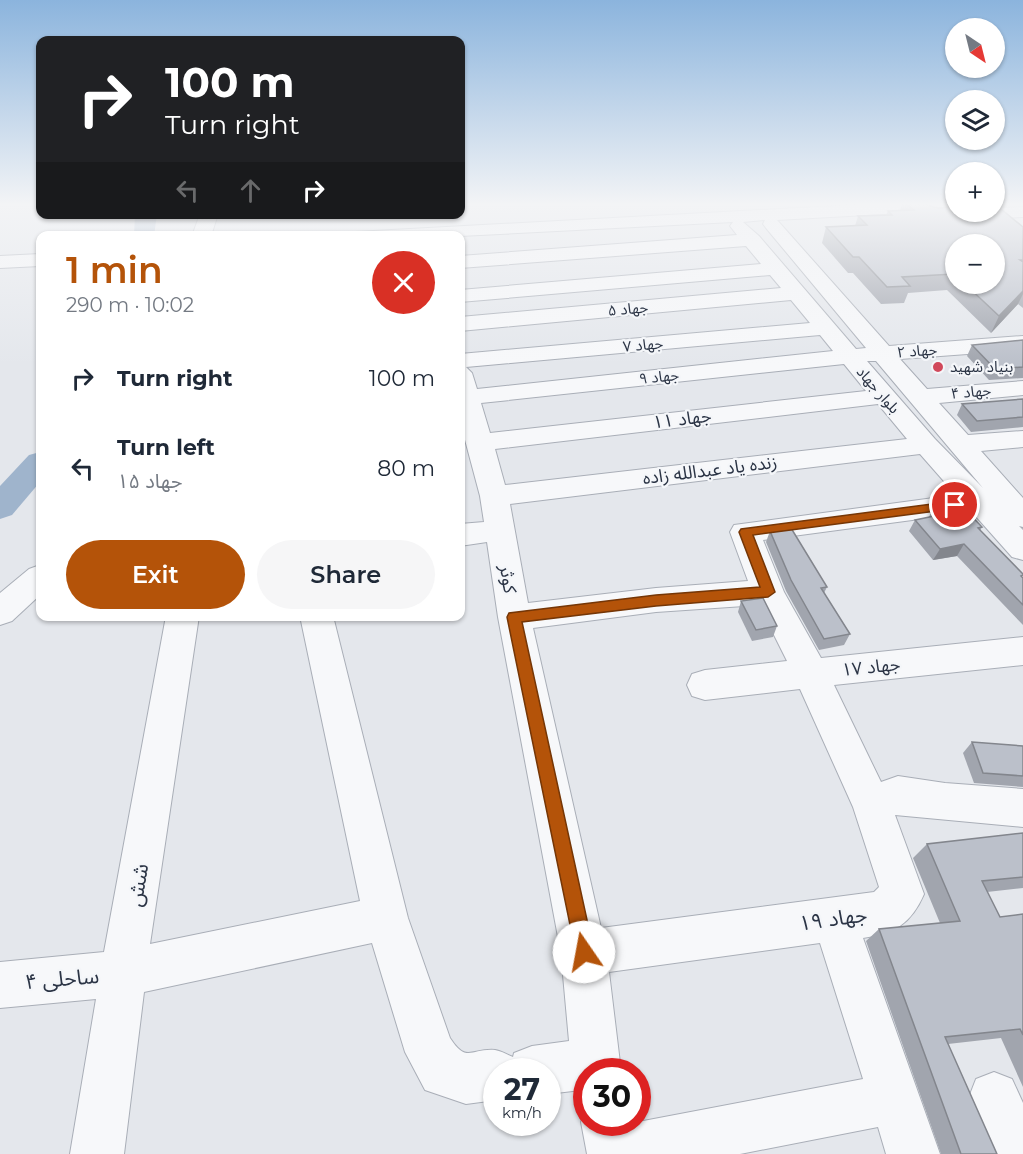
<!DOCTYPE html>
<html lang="en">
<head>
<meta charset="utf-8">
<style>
	body { margin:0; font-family:Montserrat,"Noto Sans Arabic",sans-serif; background:#f6f6f7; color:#1f2937; height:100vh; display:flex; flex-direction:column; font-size:22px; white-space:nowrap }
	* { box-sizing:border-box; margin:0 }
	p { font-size:20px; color:#747a83 }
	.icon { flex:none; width:33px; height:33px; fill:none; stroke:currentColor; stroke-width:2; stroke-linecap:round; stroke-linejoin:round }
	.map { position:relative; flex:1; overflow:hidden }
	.details { position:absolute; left:36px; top:231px; width:429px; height:390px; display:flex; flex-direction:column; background:#fff; border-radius:12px; box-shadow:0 2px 4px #0004 }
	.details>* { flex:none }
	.hud { position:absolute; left:36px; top:36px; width:429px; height:183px; border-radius:12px; box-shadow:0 2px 4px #0004; background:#202124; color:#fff; overflow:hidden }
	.needle { width:39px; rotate:145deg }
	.tools { position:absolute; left:945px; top:18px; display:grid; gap:12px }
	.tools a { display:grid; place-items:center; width:60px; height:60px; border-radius:50%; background:#fff; box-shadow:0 2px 4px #0004; font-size:30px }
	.speed { position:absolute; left:483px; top:1058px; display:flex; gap:12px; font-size:30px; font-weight:700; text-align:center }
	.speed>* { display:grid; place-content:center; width:78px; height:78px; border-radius:50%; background:#fff; box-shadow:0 2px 4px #0004; line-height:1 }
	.speed small { font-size:15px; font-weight:400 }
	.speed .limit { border:9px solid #d22; background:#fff; color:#111 }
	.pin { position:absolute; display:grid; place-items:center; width:51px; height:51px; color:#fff; margin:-26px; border:3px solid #fff; border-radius:50%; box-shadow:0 2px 6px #0007 }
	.me { position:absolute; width:66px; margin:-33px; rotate:348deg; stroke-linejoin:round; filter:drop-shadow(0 0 4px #0008) }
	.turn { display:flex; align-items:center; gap:21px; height:126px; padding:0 30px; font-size:27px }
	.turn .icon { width:78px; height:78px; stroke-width:2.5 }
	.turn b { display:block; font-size:42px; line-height:51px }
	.lanes { display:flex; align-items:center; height:57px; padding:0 30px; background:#0003; justify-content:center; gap:30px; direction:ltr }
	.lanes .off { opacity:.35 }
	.round { display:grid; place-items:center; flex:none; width:63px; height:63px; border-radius:32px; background:#f6f6f7 }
	.summary { display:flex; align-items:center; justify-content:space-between; height:102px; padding:0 30px }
	h1 { font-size:36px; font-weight:600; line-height:45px; color:#b45309 }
	.primary-button { display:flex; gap:12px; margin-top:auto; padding:12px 30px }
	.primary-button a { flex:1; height:69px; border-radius:36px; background:#b45309; color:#fff; font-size:24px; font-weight:600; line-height:69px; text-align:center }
	.primary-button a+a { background:#f6f6f7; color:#1f2937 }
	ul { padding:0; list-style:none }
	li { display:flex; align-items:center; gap:18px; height:90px; padding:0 30px }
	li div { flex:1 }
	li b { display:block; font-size:22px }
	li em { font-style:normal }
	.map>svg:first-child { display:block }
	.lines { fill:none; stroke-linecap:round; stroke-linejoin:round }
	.river { fill:#9fb4cc; fill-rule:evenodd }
	.minor-casing { stroke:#a9aeb7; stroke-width:2 }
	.minor { fill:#f7f8fa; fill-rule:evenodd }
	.wall { fill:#a1a5ae; fill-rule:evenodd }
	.shaded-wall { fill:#83868d }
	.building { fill:#bbc0ca; stroke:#83868d; stroke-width:1.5 }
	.route { fill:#b45309; stroke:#753606; stroke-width:1.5 }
	.poi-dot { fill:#d1495b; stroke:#f4f6f9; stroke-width:2 }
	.labels { text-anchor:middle; stroke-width:4.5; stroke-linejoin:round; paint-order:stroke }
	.far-street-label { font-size:15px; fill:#2b3445; stroke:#f4f6f9 }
	.far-poi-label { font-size:15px; fill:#2b3445; stroke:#f4f6f9; text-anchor:start }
	.street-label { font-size:18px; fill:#2b3445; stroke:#f4f6f9 }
	.near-street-label { font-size:21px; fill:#2b3445; stroke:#f4f6f9 }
</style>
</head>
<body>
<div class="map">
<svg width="1023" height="1154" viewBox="0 0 1023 1154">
	<rect width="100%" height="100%" fill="#e4e7ec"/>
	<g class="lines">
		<g class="river">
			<path d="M 135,214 L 157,214 L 154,236 L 134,236 Z"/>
			<path d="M 40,452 L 40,482 L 12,515 L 0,519 L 0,486 L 29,455 Z"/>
		</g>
		<defs>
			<g id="minor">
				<path d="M 890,203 L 956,203 L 956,210 L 777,220 L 889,346 L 1023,336 L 1023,350 L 900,359 L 927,389 L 1023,381 L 1023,395 L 939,403 L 968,435 L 1023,431 L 1023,447 L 981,451 L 1023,498 L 1023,527 L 1019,526 L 1023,530 L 1023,560 L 1012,557 L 972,512 L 763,540 L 784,592 L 821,658 L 1023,637 L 1023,665 L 834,685 L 881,782 L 898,776 L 945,783 L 1023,789 L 1023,827 L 895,815 L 924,894 C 911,924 895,933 863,938 L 940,1154 L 886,1154 L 878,1127 L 740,1154 L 587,1154 L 581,1122 L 586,1109 L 586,1122 L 638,1122 L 863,1079 L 820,943 L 609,972 L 621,1071 L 586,1071 L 586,1092 L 581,1090 L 548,1094 L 548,1071 L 496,1071 L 496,1100 L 466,1104 L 425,1090 L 405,1052 L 372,943 L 144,992 L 124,1154 L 70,1154 L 96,999 L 0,1008 L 0,962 L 104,952 L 166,616 L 199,616 L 150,944 L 360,901 L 300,616 L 333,616 L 408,918 L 450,1038 C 467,1064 471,1048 495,1050 C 501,1051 508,1055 513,1057 L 514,1053 L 532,1046 L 569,1041 L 561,953 L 498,617 L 487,542 L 460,546 L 460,524 L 484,522 L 480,496 L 460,421 L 460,354 L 810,323 L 791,300 L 460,331 L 460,317 L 781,288 L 770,275 L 460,302 L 460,290 L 761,264 L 746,246 L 460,268 L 460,256 L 737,235 L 730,226 L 733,222 L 460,236 L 353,236 L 355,232 ZM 765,220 L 763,224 L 766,228 L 866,348 L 856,349 L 759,236 L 743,222 ZM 820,335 L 833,351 L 477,389 L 472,373 L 466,367 ZM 867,361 L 876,361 L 983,488 L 935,439 ZM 844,364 L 866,391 L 490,433 L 481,403 ZM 878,404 L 907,439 L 505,485 L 495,449 ZM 920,454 L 956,495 L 734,525 L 730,532 L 748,581 L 656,588 L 528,603 L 510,504 ZM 759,605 L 787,661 L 705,670 L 692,674 L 687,685 L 692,696 L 705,700 L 800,689 L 853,807 L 879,887 L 874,892 L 601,928 L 533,628 L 656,612 Z"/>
				<path d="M 1023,207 L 1023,217 L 962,220 L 956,219 L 953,215 L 956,211 L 994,212 L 994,208 Z"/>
				<path d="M 200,214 L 218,214 L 211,236 L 192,236 Z"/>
				<path d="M 40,254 L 40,266 L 0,268 L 0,256 Z"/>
				<path d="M 40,565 L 40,595 L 12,621 L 0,625 L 0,593 L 29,569 Z"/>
				<path d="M 994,1072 L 1012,1079 L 1023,1103 L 1023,1154 L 992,1154 L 969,1097 L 976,1079 Z"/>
			</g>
		</defs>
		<use href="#minor" class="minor-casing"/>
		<use href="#minor" class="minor"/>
	</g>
	<g class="wall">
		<path d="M 902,203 L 929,203 L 930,206 L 1023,227 L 1023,308 L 1018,304 L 991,333 L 947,290 L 908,293 L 904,303 L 881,304 L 853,273 L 848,273 L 822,243 L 826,227 L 855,226 L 858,216 L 886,215 L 888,211 L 900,211 ZM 956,244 L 994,284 L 956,284 Z"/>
		<path d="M 1023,340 L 1023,378 L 989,380 L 967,356 L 972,345 Z"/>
		<path d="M 1023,399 L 1023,427 L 971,432 L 957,415 L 962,404 Z"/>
		<path d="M 933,509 L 982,527 L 980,531 L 1023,578 L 1023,625 L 957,556 L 933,560 L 909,531 L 915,520 L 929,517 Z"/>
		<path d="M 770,531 L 827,587 L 824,593 L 850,634 L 844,645 L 819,650 L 786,591 L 766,542 Z"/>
		<path d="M 741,601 L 777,626 L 773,637 L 752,641 L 738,612 Z"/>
		<path d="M 972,742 L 1023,746 L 1023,787 L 974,783 L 963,753 Z"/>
		<path d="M 1023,833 L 1023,888 L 987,892 L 1000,917 L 1023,914 L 1023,1087 L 1001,1038 L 948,1044 L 997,1154 L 941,1154 L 866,941 L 879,929 L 940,923 L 913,858 L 927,844 Z"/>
	</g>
	<g class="shaded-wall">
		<path d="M 1023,291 L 1023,294 L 1018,304 L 991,333 L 999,316 Z"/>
		<path d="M 964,544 L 957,556 L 933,560 L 940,549 Z"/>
	</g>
	<g class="building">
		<path d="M 906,203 L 929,203 L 930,206 L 938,208 L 956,207 L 956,212 L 994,212 L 994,210 L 1001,209 L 1023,227 L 1023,260 L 1020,260 L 1023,262 L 1023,291 L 999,316 L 965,284 L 994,284 L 994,244 L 956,244 L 956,275 L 954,274 L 902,277 L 910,286 L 887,287 L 859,257 L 853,257 L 826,227 L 867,225 L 858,216 L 892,215 L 888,211 L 914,210 Z"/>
		<path d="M 1023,340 L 1023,367 L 995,369 L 972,345 Z"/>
		<path d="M 1023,399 L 1023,417 L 977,421 L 962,404 Z"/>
		<path d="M 961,505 L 982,527 L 978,528 L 1023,574 L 1023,575 L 1021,576 L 1023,578 L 1023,605 L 964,544 L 940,549 L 915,520 L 939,515 L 933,509 Z"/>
		<path d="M 791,528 L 827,587 L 821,588 L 850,634 L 824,639 L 791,580 L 770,531 Z"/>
		<path d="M 763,598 L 777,626 L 756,630 L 741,601 Z"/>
		<path d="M 972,742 L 1023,746 L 1023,776 L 983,773 Z"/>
		<path d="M 1023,833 L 1023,877 L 982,881 L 1000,917 L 1023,914 L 1023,1035 L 1020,1029 L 945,1037 L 997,1154 L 961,1154 L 879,929 L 960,921 L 927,844 Z"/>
	</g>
	<linearGradient id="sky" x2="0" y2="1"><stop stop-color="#8bb4dd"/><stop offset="0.56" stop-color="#f3f4f6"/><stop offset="1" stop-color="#f3f4f6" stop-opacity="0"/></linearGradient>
	<rect width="1023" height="365" fill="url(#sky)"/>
	<path class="route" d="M 955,501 L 959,502 L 961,505 L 959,508 L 753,535 L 775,592 L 768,597 L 656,606 L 522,622 L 594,952 L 591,959 L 584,962 L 577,959 L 507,617 L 509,613 L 656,595 L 760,587 L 739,532 L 741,529 Z"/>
	<circle class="poi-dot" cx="938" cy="367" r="6"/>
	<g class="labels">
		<g class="far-street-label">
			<text transform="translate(628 309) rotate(-5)" y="5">جهاد ۵</text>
			<text transform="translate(643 345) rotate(-5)" y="5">جهاد ۷</text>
			<text transform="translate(917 351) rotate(-4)" y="5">جهاد ۲</text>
			<text transform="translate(659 377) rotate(-6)" y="5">جهاد ۹</text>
			<text transform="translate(878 390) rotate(49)" y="5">بلوار جهاد</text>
			<text transform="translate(971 392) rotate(-5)" y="5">جهاد ۴</text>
		</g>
		<g class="far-poi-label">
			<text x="950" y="372">بنیاد شهید</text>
		</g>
		<g class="street-label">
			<text transform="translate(682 419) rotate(-7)" y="6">جهاد ۱۱</text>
			<text transform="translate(710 470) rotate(-7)" y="6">زنده یاد عبدالله زاده</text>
			<text transform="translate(508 579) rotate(81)" y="6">کوثر</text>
			<text transform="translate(871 667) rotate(-6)" y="6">جهاد ۱۷</text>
		</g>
		<g class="near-street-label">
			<text transform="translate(138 885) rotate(-81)" y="7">شش</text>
			<text transform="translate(833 919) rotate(-8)" y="7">جهاد ۱۹</text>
			<text transform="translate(62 979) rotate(-5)" y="7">ساحلی ۴</text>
		</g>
	</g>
</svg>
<div class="tools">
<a><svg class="needle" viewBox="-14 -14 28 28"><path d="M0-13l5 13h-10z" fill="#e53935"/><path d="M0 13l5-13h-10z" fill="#747a83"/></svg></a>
<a><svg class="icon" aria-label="layers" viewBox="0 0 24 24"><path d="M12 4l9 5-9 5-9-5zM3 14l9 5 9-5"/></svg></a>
<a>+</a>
<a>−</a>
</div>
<div class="speed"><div>27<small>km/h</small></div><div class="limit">30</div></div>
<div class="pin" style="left:955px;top:505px;background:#d93025"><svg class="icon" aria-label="arrive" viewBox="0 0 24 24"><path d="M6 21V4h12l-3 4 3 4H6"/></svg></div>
<svg class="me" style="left:584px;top:952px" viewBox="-20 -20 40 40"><circle r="19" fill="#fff"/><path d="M0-13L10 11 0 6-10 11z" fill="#b45309"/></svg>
<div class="hud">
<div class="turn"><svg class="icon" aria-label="right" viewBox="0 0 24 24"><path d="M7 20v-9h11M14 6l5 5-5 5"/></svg><div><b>100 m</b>Turn right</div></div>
<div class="lanes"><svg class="icon off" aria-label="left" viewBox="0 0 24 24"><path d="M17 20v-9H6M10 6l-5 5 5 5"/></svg><svg class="icon off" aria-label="ahead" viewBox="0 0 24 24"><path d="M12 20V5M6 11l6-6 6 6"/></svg><svg class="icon" aria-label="right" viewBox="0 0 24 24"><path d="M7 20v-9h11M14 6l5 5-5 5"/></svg></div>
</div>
<section class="details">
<div class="summary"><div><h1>1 min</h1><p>290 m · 10:02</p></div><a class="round" style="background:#d93025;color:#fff"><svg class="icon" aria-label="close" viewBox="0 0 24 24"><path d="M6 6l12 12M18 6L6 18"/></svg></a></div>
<ul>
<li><svg class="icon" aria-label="right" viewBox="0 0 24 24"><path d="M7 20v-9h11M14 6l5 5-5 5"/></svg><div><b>Turn right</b></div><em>100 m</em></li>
<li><svg class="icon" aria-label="left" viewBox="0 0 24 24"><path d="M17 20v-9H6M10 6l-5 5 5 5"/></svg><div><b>Turn left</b><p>جهاد ۱۵</p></div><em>80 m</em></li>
</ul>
<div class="primary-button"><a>Exit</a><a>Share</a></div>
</section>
</div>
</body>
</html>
